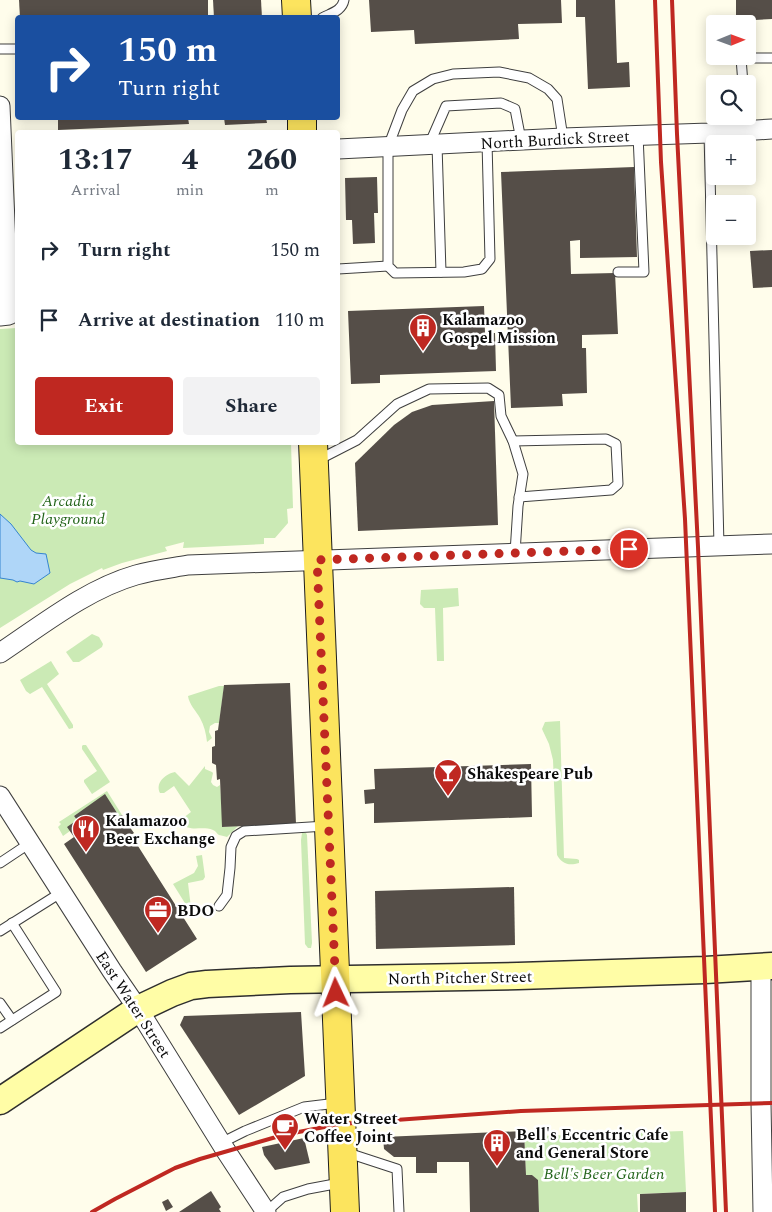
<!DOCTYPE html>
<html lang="en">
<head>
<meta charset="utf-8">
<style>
	body { margin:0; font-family:Spectral,serif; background:#f2f2f3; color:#1f2937; height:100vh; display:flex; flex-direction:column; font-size:19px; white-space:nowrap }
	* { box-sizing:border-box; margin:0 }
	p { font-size:16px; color:#747a83 }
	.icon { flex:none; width:28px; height:28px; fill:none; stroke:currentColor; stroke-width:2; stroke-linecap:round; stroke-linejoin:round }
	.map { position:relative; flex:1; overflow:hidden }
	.drawer { position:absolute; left:15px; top:130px; width:325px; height:315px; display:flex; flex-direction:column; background:#fff; border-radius:5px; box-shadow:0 2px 12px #0003 }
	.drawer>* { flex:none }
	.top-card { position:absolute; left:15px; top:15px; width:325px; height:105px; border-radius:5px; box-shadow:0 2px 12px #0003; background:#1a4fa0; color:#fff; overflow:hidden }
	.needle { width:32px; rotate:89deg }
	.controls { position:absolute; left:706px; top:15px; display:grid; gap:10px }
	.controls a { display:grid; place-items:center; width:50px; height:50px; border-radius:5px; background:#fff; box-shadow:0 2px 12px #0003; font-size:25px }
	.pin { position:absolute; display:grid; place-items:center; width:42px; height:42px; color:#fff; margin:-21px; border:2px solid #fff; border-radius:50%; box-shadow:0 1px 5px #0007 }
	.me { position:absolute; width:55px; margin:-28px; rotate:358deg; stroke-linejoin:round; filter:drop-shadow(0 0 4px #0008) }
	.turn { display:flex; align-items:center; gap:18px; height:105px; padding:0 20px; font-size:22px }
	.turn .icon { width:65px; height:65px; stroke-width:2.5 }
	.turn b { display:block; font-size:35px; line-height:42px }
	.eta { display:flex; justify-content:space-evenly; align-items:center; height:85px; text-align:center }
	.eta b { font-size:30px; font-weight:700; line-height:35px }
	.button { display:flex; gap:10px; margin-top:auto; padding:10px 20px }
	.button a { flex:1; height:58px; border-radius:5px; background:#bf2821; color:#fff; font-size:20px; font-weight:700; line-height:58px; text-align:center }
	.button a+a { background:#f2f2f3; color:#1f2937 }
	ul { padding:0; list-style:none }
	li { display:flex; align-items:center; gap:15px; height:70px; padding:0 20px }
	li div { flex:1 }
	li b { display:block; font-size:19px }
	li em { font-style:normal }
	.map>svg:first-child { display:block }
	.green { fill:#cbeab5 }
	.water { fill:#afd6f8; stroke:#3484d0 }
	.building { fill:#554e48 }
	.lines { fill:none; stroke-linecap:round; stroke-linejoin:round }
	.lane-casing { stroke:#3f3f3f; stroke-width:11 }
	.street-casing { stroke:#3f3f3f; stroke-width:21 }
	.secondary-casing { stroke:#2e2e2e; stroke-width:29 }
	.primary-casing { stroke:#1d1d1d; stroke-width:30 }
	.lane { stroke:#fff; stroke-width:9 }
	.street { stroke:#fff; stroke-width:19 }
	.secondary { stroke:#fffda6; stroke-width:26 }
	.primary { stroke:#fce45e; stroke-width:28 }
	.rail { stroke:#bf2821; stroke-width:4 }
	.route { stroke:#bf2821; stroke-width:9; stroke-dasharray:0 16.2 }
	.labels { text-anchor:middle; stroke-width:5; stroke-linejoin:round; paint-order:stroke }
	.street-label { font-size:16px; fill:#0c0c0c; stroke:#fff }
	.poi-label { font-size:16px; font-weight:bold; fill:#0c0c0c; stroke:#fff; text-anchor:start }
	.park-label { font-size:16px; font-style:italic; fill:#24651b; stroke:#fff }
</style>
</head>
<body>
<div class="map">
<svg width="772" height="1212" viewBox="0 0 772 1212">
	<rect width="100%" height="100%" fill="#fffdeb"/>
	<g class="green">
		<path d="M 17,328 L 18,442 L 291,443 L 293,508 L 287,509 L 288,523 L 275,538 L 264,538 L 264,544 L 183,548 L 184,542 L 165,547 L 167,551 L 122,563 L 103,570 L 102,568 L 70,584 L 0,628 L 0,329 Z"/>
		<path d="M 458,588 L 459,606 L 443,608 L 444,661 L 437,661 L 435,608 L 424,608 L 420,604 L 421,590 Z"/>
		<path d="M 92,634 L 99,637 L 103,644 L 102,647 L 79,662 L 73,662 L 66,652 Z"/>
		<path d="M 51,661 L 59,674 L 47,684 L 73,725 L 73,728 L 69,729 L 42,687 L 30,694 L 26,691 L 20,680 Z"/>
		<path d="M 219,686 L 224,686 L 219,723 L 215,723 L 210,726 L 209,732 L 212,738 L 207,742 C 206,733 204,725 200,718 C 196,711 189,704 188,696 Z"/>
		<path d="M 560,721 L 564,858 L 577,859 L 579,860 L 579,863 C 569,866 562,864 557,855 L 553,760 L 549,744 L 542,729 L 545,722 Z"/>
		<path d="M 83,745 L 86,745 L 110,782 L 92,794 L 84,782 L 84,780 L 97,771 L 82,749 L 82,746 Z"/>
		<path d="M 205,766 L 205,769 L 212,772 L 213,773 L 211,782 L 213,785 L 217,787 L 220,785 L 223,827 L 238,826 L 227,837 C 225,836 222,836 219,835 C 217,834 216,831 213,830 C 200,825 190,834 179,821 L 191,812 L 174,786 L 164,793 L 160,793 C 155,783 165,774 175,772 L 189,786 Z"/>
		<path d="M 107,791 L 122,815 L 119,816 L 105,795 L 74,816 L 77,820 L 70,831 L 63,836 L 58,827 L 61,824 L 59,822 Z"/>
		<path d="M 302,833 L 306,833 L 307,835 L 312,943 L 311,948 L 308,948 L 305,944 L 301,840 Z"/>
		<path d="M 202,855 L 205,877 L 203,880 L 188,883 L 191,908 L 188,908 L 173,884 L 194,873 L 198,866 L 196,856 Z"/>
		<path d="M 524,1131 L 535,1132 L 540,1136 L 683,1131 L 686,1192 L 637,1194 L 638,1212 L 539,1212 L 537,1180 L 532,1175 L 526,1175 Z"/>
	</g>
	<path class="water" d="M 0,514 L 11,524 L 31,550 L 36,553 L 46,554 L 50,573 L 34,584 L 20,581 L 17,582 L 13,580 L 0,578 Z"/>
	<g class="building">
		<path d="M 19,0 L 208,0 L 208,18 L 20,18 Z"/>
		<path d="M 213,0 L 261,0 L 262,18 L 214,18 Z"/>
		<path d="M 369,0 L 561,0 L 562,23 L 518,24 L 519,39 L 415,44 L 414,30 L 371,32 Z"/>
		<path d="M 576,0 L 615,0 L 617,63 L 629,62 L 630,87 L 588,89 L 585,17 L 576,17 Z"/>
		<path d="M 736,0 L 772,0 L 772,19 L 736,21 Z"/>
		<path d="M 58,118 L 188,118 L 189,124 L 58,130 Z"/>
		<path d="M 224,118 L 266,118 L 267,123 L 225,125 Z"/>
		<path d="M 634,167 L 637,257 L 580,258 L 580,240 L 570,241 L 571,274 L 615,273 L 618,334 L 582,335 L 582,348 L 586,348 L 587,393 L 562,394 L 563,406 L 511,408 L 501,172 Z"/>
		<path d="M 377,177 L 378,213 L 374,213 L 375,243 L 353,244 L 352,220 L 346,220 L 345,178 Z"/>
		<path d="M 772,250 L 772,287 L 753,288 L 750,251 Z"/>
		<path d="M 484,306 L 485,333 L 495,333 L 496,371 L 380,375 L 380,383 L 351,384 L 348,311 Z"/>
		<path d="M 494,401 L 498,525 L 358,531 L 355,463 L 394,425 L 412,412 L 432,405 Z"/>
		<path d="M 290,683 L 296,824 L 222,827 L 220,779 L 217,780 L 216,765 L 212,763 L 212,747 L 215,746 L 215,731 L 218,730 L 224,685 Z"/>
		<path d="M 531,764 L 532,817 L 374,823 L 374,803 L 365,804 L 364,790 L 375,789 L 374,769 Z"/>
		<path d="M 105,794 L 119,816 L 122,815 L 126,821 L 123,823 L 126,828 L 129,826 L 134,833 L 131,835 L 197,939 L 146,972 L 64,844 L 74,837 L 67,827 L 77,820 L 74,816 Z"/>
		<path d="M 514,887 L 515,945 L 376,949 L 375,891 Z"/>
		<path d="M 301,1012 L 305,1076 L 239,1115 L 180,1025 L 184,1016 Z"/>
		<path d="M 524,1131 L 526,1175 L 532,1175 L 538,1180 L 539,1212 L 470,1212 L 469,1162 L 437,1162 L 437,1173 L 416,1173 L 416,1157 L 394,1157 L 384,1149 L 383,1137 Z"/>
		<path d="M 304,1138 L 310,1163 L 275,1170 L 264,1155 L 262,1147 Z"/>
		<path d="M 211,1191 L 221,1207 L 219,1209 L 221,1212 L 179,1212 Z"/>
		<path d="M 686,1192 L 686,1212 L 640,1212 L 640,1194 Z"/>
		<path d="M 168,1199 L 173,1207 L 166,1211 L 162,1202 Z"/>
	</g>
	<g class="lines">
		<defs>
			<g id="lane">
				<path d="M 322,18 C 331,13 342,11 344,0"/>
				<path d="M 0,49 L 18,49"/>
				<path d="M 743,84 L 741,58 L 772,58"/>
				<path d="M 744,116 L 745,130"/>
				<path d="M 709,133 L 719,546"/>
				<path d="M 487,142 L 490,259 L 482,269 L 464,272 L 395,273 L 388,266 L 388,147 L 402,110 L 413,91 L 433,79 L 453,74 L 499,72 L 529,78 L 548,89 L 557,99 L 563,138"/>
				<path d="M 429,145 L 446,106 L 501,103 L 515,109 L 521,140"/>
				<path d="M 437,145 L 441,272"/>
				<path d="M 338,269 L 388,266"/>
				<path d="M 618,272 L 644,272 L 638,135"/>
				<path d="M 513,441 L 606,439 L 616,444 L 618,484 L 611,490 L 519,497"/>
				<path d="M 318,460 L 357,440 L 397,404 L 429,389 L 488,388 L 499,395 L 501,416 L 513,441 L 523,474 L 518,506 L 515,553"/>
				<path d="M 0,863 L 30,843"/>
				<path d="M 219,906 L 227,895 L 230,868 L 231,847 L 236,836 L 244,831 L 326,826"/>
				<path d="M 0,931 L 62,892"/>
				<path d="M 0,1003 L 12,1020"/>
				<path d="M 0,1028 L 56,992 L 12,923"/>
				<path d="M 221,1143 L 245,1131 L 304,1107 L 337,1103"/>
				<path d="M 345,1152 L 397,1169 L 399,1212"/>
				<path d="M 266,1212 L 283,1197 L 308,1189 L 340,1183"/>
			</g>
			<g id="street">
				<path d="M 0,106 L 9,315 L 0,316"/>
				<path d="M 338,149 L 563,138 L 709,133 L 772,129"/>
				<path d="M 0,653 C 42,625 87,589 136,575 C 153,570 171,568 188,565 L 772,544"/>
				<path d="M 0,796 L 112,971 L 138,1009 L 226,1151 L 266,1212"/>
				<path d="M 761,967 L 761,1103 L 763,1212"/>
			</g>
			<path id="secondary" d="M 0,1101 L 138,1009 L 172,993 L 191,986 L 207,984 L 290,980 L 518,976 L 705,970 L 772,966"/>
			<g id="primary">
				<path d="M 296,0 L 297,18"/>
				<path d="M 302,118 L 302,132"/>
				<path d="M 313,442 L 345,1212"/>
			</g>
		</defs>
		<use href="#lane" class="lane-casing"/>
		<use href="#street" class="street-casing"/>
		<use href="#secondary" class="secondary-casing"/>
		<use href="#primary" class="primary-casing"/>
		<use href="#lane" class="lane"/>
		<use href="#street" class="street"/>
		<use href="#secondary" class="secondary"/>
		<use href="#primary" class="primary"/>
		<g class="rail">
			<path d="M 655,0 L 661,162 L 685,519 L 715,1212"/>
			<path d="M 672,0 L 677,134 L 698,547 L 726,1212"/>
			<path d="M 92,1212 L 115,1199 L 175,1168 L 200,1159 L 283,1135 L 340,1124 L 521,1111 L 772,1103"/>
		</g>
	</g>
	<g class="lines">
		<path class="route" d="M 336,993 L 317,560 L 629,549"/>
	</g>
	<defs>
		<symbol id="building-pin" viewBox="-11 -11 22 30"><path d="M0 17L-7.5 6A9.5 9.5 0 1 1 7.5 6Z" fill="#bf2821" stroke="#fff"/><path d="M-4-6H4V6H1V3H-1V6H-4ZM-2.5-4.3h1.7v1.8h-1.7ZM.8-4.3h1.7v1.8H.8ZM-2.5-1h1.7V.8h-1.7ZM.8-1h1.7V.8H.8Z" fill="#fff"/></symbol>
		<symbol id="bar-pin" viewBox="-11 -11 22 30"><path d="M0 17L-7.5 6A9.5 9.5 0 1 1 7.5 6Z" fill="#bf2821" stroke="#fff"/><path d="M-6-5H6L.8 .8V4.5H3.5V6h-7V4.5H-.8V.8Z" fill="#fff"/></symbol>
		<symbol id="restaurant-pin" viewBox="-11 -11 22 30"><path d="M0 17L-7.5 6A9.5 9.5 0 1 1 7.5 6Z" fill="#bf2821" stroke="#fff"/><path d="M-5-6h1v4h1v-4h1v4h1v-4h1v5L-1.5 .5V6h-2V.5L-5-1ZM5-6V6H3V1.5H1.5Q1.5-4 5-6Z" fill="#fff"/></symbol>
		<symbol id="office-pin" viewBox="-11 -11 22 30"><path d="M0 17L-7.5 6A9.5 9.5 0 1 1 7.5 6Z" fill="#bf2821" stroke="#fff"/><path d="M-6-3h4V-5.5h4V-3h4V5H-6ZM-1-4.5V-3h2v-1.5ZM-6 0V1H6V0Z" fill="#fff"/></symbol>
		<symbol id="cafe-pin" viewBox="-11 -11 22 30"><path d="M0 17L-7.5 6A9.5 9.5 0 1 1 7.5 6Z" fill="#bf2821" stroke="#fff"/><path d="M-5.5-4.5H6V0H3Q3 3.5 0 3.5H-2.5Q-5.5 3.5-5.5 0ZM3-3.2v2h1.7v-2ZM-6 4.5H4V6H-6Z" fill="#fff"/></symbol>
	</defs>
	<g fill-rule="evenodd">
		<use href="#building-pin" x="407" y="312" width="32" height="43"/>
		<use href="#bar-pin" x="432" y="757" width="32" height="43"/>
		<use href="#restaurant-pin" x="70" y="813" width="32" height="43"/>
		<use href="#office-pin" x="142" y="894" width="32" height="43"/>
		<use href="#cafe-pin" x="269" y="1111" width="32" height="43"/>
		<use href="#building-pin" x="481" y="1127" width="32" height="43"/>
	</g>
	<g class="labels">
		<g class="street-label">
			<text transform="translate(555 139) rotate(-3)" y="6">North Burdick Street</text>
			<text transform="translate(460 977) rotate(-1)" y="6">North Pitcher Street</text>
			<text transform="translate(134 1004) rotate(57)" y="6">East Water Street</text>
		</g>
		<g class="poi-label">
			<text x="442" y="325">Kalamazoo<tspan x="442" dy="18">Gospel Mission</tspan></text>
			<text x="467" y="779">Shakespeare Pub</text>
			<text x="105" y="826">Kalamazoo<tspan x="105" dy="18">Beer Exchange</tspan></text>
			<text x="177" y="916">BDO</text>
			<text x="304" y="1124">Water Street<tspan x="304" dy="18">Coffee Joint</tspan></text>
			<text x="516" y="1140">Bell's Eccentric Cafe<tspan x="516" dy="18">and General Store</tspan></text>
		</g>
		<g class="park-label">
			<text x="68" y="506">Arcadia<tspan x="68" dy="18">Playground</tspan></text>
			<text x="604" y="1179">Bell's Beer Garden</text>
		</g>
	</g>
</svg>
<div class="controls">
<a><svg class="needle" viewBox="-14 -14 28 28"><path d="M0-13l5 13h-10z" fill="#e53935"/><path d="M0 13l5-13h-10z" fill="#747a83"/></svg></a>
<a><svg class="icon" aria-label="search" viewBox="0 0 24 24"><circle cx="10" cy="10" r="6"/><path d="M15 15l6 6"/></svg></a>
<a>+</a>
<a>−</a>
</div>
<div class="pin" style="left:629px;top:549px;background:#d93025"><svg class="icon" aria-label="arrive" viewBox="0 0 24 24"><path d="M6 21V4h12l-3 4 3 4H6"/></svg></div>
<svg class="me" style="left:336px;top:993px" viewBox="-20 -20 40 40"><path d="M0-17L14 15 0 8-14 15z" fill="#bf2821" stroke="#fff" stroke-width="4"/></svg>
<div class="top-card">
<div class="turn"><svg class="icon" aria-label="right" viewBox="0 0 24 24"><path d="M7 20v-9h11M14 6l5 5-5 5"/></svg><div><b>150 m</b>Turn right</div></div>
</div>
<section class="drawer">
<div class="eta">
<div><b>13:17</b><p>Arrival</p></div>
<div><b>4</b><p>min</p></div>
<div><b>260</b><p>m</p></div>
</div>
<ul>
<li><svg class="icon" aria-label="right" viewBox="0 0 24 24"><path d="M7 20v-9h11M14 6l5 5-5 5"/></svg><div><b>Turn right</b></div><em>150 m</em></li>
<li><svg class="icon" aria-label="arrive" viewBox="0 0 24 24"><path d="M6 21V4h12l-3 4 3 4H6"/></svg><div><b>Arrive at destination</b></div><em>110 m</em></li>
</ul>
<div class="button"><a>Exit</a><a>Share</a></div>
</section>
</div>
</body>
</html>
